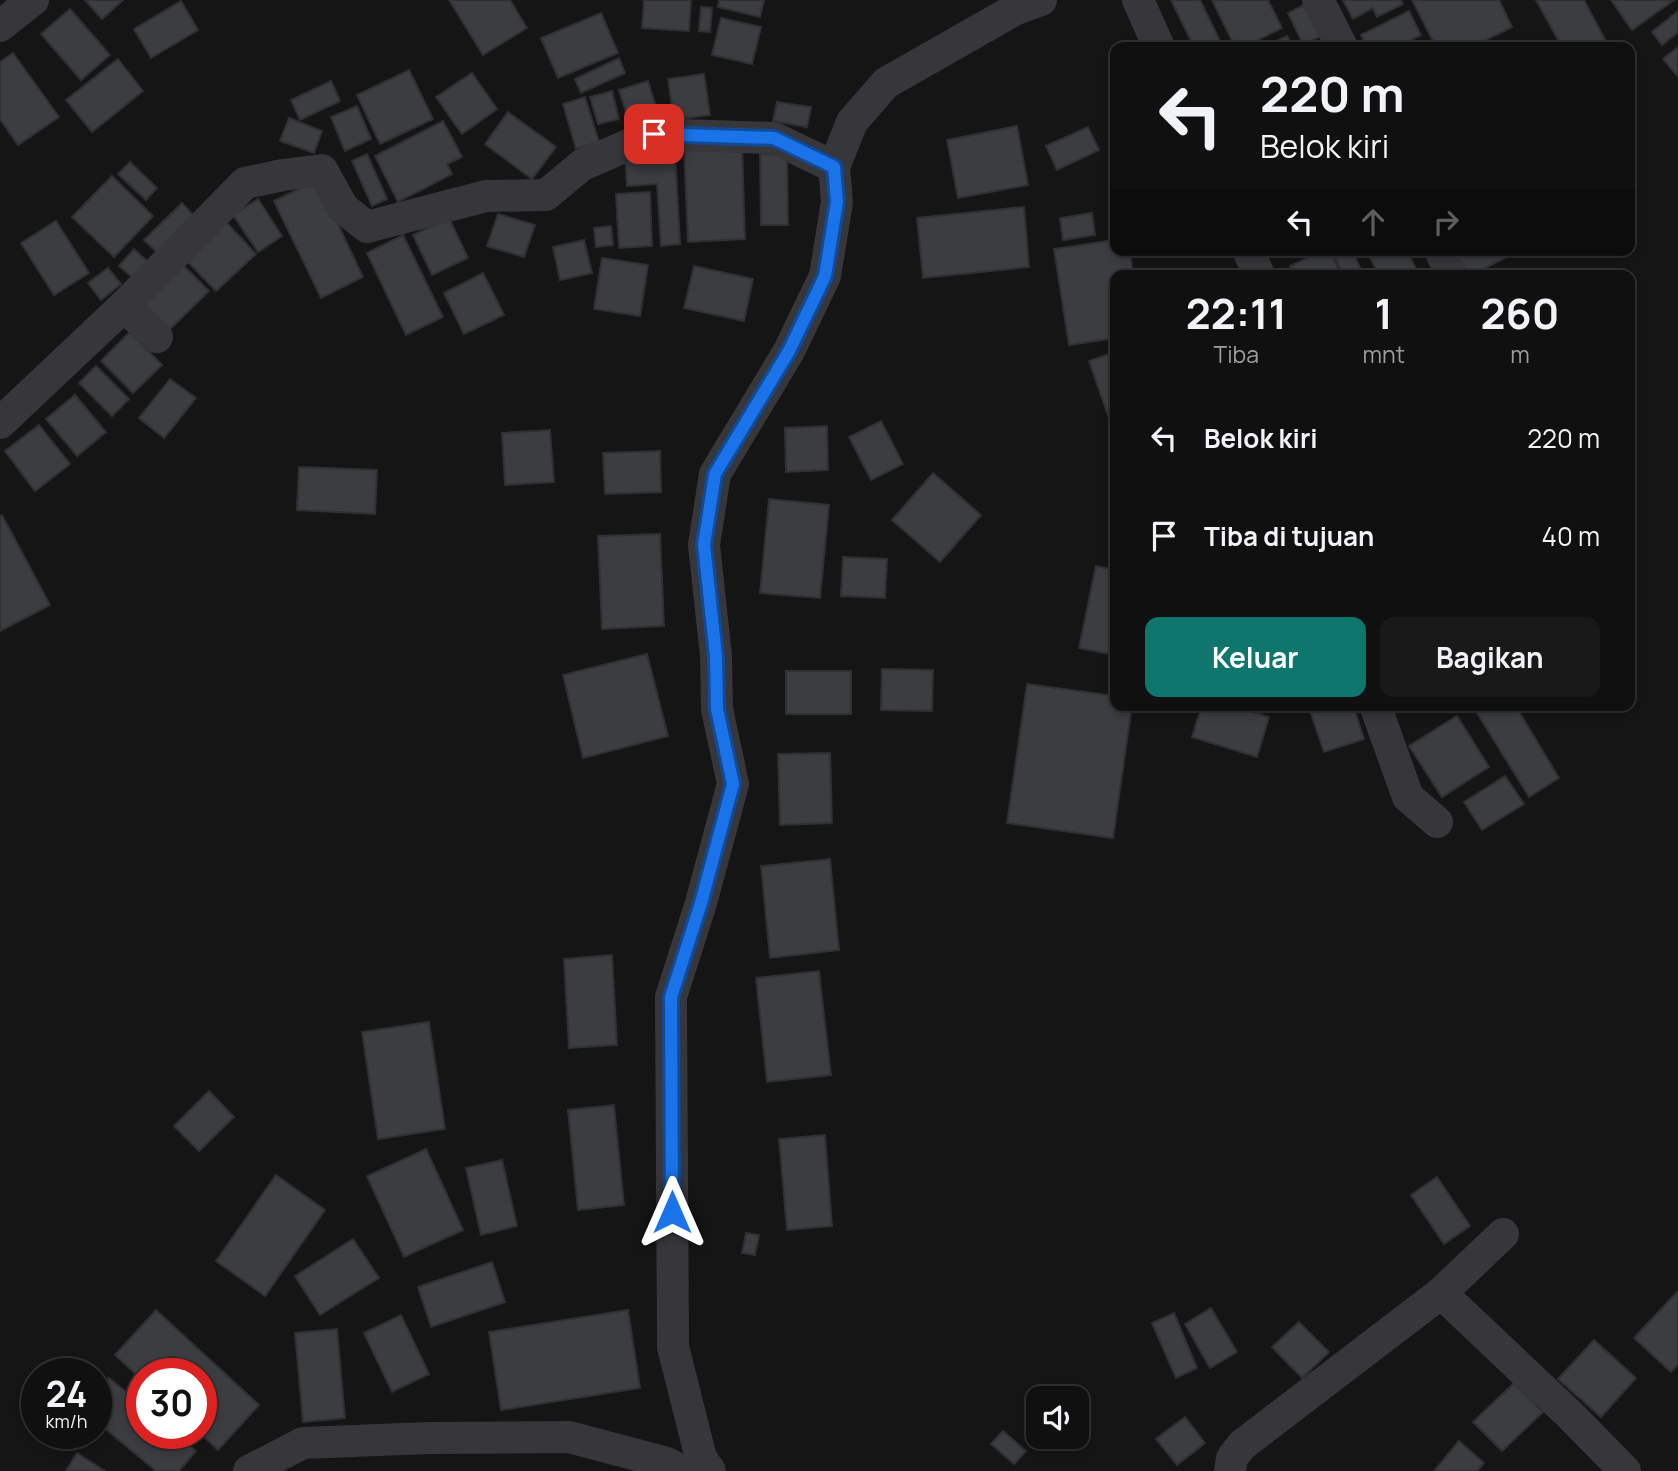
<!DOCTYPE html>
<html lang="id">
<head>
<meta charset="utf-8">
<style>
	body { margin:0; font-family:Manrope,sans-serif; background:#191919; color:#f1f3f6; height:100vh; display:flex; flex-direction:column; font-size:26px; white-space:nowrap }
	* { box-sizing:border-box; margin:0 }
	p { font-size:23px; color:#9c9d9f }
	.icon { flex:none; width:38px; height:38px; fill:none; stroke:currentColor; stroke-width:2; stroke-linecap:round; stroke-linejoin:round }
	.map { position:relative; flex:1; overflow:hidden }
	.details { position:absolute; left:1110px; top:270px; width:525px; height:441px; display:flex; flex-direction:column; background:#101010; border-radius:14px; box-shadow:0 4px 10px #0003,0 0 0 2px #303030 }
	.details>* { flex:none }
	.guide { position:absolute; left:1110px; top:42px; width:525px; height:214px; border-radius:14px; box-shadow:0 4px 10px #0003,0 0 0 2px #303030; background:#101010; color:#f1f3f6; overflow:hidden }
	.fabs { position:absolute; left:1026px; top:1386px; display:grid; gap:14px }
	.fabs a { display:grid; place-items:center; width:63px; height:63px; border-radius:14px; background:#101010; box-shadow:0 4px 10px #0003,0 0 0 2px #303030; font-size:35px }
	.speed { position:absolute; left:21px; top:1358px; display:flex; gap:14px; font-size:35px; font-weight:700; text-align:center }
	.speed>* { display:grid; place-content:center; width:91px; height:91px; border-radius:50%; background:#101010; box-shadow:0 4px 10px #0003,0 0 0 2px #303030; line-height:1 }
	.speed small { font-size:18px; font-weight:400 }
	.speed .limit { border:10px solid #d22; background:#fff; color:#111 }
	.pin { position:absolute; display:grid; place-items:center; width:60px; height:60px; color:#fff; margin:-30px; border-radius:14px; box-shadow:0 4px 10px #0006 }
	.me { position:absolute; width:77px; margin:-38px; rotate:0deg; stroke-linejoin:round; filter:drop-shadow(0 0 5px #0008) }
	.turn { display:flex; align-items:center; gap:24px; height:147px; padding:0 35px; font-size:32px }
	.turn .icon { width:91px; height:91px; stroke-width:2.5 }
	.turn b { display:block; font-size:49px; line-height:60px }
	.lanes { display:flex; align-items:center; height:66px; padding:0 35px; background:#0003; justify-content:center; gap:35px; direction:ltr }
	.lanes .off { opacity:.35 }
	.eta { display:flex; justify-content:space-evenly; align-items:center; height:119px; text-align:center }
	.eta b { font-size:42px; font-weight:700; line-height:49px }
	.primary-button { display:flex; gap:14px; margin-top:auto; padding:14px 35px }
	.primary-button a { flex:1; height:80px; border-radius:14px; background:#0f766e; color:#fff; font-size:28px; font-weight:700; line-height:80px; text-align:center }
	.primary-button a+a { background:#191919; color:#f1f3f6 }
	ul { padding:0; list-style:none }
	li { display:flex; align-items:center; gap:21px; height:98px; padding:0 35px }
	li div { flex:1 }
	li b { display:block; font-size:26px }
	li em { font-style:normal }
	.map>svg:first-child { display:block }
	.building { fill:#3c3d40; stroke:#302f32; stroke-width:2 }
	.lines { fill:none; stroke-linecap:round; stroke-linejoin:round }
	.minor { stroke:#36363b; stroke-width:32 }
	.route-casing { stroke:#114b97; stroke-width:18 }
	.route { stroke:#1a73e8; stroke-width:12 }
</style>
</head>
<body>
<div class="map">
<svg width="1678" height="1471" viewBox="0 0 1678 1471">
	<rect width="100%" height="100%" fill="#151516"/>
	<g class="building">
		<path d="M 85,0 L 123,0 L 102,19 Z"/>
		<path d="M 449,0 L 510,0 L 527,28 L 483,55 Z"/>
		<path d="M 644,0 L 691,0 L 689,31 L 642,28 Z"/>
		<path d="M 719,0 L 764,0 L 760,17 L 718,7 Z"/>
		<path d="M 1171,0 L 1200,0 L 1222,45 L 1217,47 L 1194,47 Z"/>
		<path d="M 1212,0 L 1268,0 L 1282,28 L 1244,47 L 1235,47 Z"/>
		<path d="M 1343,0 L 1401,0 L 1403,4 L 1377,17 L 1373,8 L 1353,19 Z"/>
		<path d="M 1412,0 L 1499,0 L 1512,27 L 1472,47 L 1436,47 Z"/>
		<path d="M 1536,0 L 1584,0 L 1609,47 L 1562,47 Z"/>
		<path d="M 1611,0 L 1674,0 L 1632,30 Z"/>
		<path d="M 181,1 L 198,30 L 151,58 L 134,29 Z"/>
		<path d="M 1304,5 L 1320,37 L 1303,44 L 1288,13 Z"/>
		<path d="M 701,7 L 712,8 L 710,32 L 699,31 Z"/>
		<path d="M 70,9 L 110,55 L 81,80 L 41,34 Z"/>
		<path d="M 1409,11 L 1421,35 L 1399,46 L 1400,47 L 1367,47 L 1361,35 Z"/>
		<path d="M 1678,11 L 1678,32 L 1662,45 L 1652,32 Z"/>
		<path d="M 601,13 L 618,53 L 558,78 L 541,38 Z"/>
		<path d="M 721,18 L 761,27 L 752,64 L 712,55 Z"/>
		<path d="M 1287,36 L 1293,47 L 1264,47 Z"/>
		<path d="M 1678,47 L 1678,77 L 1663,59 Z"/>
		<path d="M 13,53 L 59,117 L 18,145 L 0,119 L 0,62 Z"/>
		<path d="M 619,58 L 625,73 L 581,93 L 575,79 Z"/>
		<path d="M 118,59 L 143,91 L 92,132 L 66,100 Z"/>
		<path d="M 409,70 L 433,119 L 380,144 L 357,95 Z"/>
		<path d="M 472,73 L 497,109 L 462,134 L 436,97 Z"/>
		<path d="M 704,74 L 710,115 L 674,120 L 668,79 Z"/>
		<path d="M 331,81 L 340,101 L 300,120 L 291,100 Z"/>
		<path d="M 648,81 L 660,120 L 631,129 L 619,90 Z"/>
		<path d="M 612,91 L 619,119 L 598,124 L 590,97 Z"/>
		<path d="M 585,97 L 599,142 L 576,149 L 563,104 Z"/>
		<path d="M 777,102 L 811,107 L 807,127 L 773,121 Z"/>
		<path d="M 357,106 L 371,139 L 345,151 L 331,117 Z"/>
		<path d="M 508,112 L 556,147 L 532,179 L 485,144 Z"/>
		<path d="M 289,118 L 322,131 L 314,153 L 280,141 Z"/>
		<path d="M 443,121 L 462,157 L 447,164 L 452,174 L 398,202 L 375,156 Z"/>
		<path d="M 1017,126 L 1028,185 L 958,198 L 947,140 Z"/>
		<path d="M 1088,127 L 1099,150 L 1057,170 L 1046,146 Z"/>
		<path d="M 742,145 L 745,239 L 688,242 L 684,147 Z"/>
		<path d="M 675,152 L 680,244 L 661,246 L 657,184 L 627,186 L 625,155 Z"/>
		<path d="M 787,153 L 788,225 L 761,225 L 760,154 Z"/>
		<path d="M 367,154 L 387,199 L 372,206 L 352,161 Z"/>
		<path d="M 130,162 L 157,188 L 146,200 L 118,174 Z"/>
		<path d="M 112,176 L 153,216 L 114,257 L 72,217 Z"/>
		<path d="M 317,180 L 363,277 L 321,298 L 274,201 Z"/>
		<path d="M 650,192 L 652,246 L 619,248 L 616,194 Z"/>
		<path d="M 258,199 L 282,236 L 258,252 L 233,215 Z"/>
		<path d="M 182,203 L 194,216 L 157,252 L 144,240 Z"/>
		<path d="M 1024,207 L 1029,267 L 923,278 L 917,218 Z"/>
		<path d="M 1092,213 L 1095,235 L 1063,240 L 1060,218 Z"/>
		<path d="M 498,214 L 535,225 L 524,257 L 487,246 Z"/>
		<path d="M 449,218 L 468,258 L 432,275 L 413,235 Z"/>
		<path d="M 56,221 L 89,273 L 54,295 L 21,243 Z"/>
		<path d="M 226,222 L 256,254 L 216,291 L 186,260 Z"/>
		<path d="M 611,226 L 613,245 L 596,247 L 594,228 Z"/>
		<path d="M 403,235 L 443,317 L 406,335 L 367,253 Z"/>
		<path d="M 584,240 L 592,273 L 560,280 L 553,247 Z"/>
		<path d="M 1115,240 L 1115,250 L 1130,250 L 1133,275 L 1115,275 L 1115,338 L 1069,345 L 1054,249 Z"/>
		<path d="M 134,249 L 147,261 L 133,278 L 119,266 Z"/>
		<path d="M 1324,250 L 1330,250 L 1341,275 L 1294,275 L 1290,266 Z"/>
		<path d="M 1334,250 L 1352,250 L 1361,270 L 1350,275 L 1343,275 L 1332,251 Z"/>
		<path d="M 1366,250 L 1407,250 L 1419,275 L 1379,275 Z"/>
		<path d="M 1455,250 L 1520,250 L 1472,275 L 1468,275 Z"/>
		<path d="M 602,258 L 648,265 L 640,316 L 594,309 Z"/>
		<path d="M 183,265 L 209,291 L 169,330 L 143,304 Z"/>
		<path d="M 694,266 L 753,279 L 744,321 L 684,308 Z"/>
		<path d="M 108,268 L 121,284 L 101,300 L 88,283 Z"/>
		<path d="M 483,273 L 504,315 L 464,334 L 444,293 Z"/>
		<path d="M 130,332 L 162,365 L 133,393 L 101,361 Z"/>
		<path d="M 1115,352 L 1115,435 L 1089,361 Z"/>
		<path d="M 96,366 L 129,399 L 112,416 L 79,383 Z"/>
		<path d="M 170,379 L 196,398 L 164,438 L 139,418 Z"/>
		<path d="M 75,395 L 106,432 L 77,456 L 46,419 Z"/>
		<path d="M 881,421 L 903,464 L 871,480 L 849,437 Z"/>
		<path d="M 39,425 L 70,464 L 35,491 L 5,451 Z"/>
		<path d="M 827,426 L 828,470 L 786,472 L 785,428 Z"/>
		<path d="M 550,430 L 554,482 L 505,485 L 502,433 Z"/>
		<path d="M 660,451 L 661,492 L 605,494 L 603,453 Z"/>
		<path d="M 299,467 L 377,470 L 375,514 L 297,510 Z"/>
		<path d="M 933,473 L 981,515 L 940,562 L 892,520 Z"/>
		<path d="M 769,499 L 829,505 L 820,598 L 760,593 Z"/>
		<path d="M 2,515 L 50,605 L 0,631 L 0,516 Z"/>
		<path d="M 660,534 L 664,626 L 602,629 L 598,536 Z"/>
		<path d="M 843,557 L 887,559 L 885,598 L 841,596 Z"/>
		<path d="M 1096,566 L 1115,570 L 1115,655 L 1079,648 Z"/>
		<path d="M 647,654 L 668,736 L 583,758 L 563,675 Z"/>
		<path d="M 882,669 L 933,670 L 932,711 L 881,710 Z"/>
		<rect x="786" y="671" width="65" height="43"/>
		<path d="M 1027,684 L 1115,696 L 1115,705 L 1132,705 L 1113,838 L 1007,823 Z"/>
		<path d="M 1202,705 L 1229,705 L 1269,717 L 1257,757 L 1192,737 Z"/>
		<path d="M 1308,705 L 1353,705 L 1364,739 L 1324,752 Z"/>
		<path d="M 1479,705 L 1515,705 L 1559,778 L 1529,797 L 1474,708 Z"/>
		<path d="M 1457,716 L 1489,767 L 1442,797 L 1409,746 Z"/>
		<path d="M 830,753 L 832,823 L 780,825 L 778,754 Z"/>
		<path d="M 1505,776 L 1524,804 L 1482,830 L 1464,802 Z"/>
		<path d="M 830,859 L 839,950 L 770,958 L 761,866 Z"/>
		<path d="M 612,955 L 617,1045 L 569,1048 L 564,959 Z"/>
		<path d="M 819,971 L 831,1075 L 767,1082 L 756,978 Z"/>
		<path d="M 429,1022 L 445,1129 L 378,1139 L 362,1032 Z"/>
		<path d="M 209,1091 L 234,1117 L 199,1151 L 174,1126 Z"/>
		<path d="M 614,1105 L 624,1205 L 578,1210 L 568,1110 Z"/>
		<path d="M 825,1135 L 832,1226 L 787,1230 L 779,1139 Z"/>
		<path d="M 426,1149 L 463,1230 L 404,1257 L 367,1176 Z"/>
		<path d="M 502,1160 L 517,1226 L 481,1235 L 466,1168 Z"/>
		<path d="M 276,1175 L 325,1210 L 265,1296 L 216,1261 Z"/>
		<path d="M 1437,1177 L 1470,1226 L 1444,1244 L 1411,1195 Z"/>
		<path d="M 746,1233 L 759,1235 L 755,1255 L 742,1253 Z"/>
		<path d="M 353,1239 L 379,1278 L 320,1315 L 295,1276 Z"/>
		<path d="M 492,1262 L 505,1302 L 431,1327 L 418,1287 Z"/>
		<path d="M 1677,1292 L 1678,1293 L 1678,1364 L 1671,1372 L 1634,1338 Z"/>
		<path d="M 1211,1308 L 1237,1352 L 1210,1368 L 1185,1324 Z"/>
		<path d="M 156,1310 L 259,1405 L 218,1450 L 200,1433 L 201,1433 L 201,1374 L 142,1374 L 142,1380 L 115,1355 Z"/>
		<path d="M 628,1310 L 640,1388 L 501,1410 L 489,1332 Z"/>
		<path d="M 1174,1313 L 1197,1368 L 1176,1378 L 1152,1323 Z"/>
		<path d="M 401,1315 L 429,1374 L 392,1392 L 364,1333 Z"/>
		<path d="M 1299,1322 L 1329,1352 L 1302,1378 L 1272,1347 Z"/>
		<path d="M 337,1329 L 345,1418 L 303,1422 L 295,1333 Z"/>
		<path d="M 1594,1340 L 1636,1378 L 1601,1417 L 1558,1379 Z"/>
		<path d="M 109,1378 L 142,1405 L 142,1433 L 175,1433 L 196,1451 L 179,1471 L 156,1471 L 96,1421 L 96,1394 Z"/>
		<path d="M 1514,1383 L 1543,1412 L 1502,1451 L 1473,1422 Z"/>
		<path d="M 1185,1417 L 1205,1443 L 1177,1465 L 1156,1439 Z"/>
		<path d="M 1003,1431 L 1026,1451 L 1014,1464 L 991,1444 Z"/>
		<path d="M 1459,1441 L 1484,1463 L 1477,1471 L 1434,1471 Z"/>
		<path d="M 77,1453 L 105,1471 L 66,1471 Z"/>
	</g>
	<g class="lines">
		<g class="minor">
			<path d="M 1138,0 L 1159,47"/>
			<path d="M 1318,0 L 1342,47"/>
			<path d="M 0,26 L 33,0"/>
			<path d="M 1248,250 L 1259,275"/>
			<path d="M 1440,250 L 1450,273"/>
			<path d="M 124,306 L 157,337"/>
			<path d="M 0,423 L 124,306 L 245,183 L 283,175 L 322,170 L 343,208 L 367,227 L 486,196 L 546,195 L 582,165 L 654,134 L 774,138 L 834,167"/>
			<path d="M 1375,705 L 1408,797 L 1437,822"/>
			<path d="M 1441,1293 L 1570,1415 L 1625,1471"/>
			<path d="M 249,1471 L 303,1443 L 429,1438 L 569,1437 L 667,1463 L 681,1471"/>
			<path d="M 710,1471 L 701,1458 L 673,1347 L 671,997 L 701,903 L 733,784 L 717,709 L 716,656 L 704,545 L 715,474 L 789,351 L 825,276 L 837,202 L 834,167 L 852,122 L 886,83 L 1014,10 L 1041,0"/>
			<path d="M 1230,1471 L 1232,1458 L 1242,1445 L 1441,1293 L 1503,1234"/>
		</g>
	</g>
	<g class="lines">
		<defs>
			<path id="route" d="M 654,134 L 774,138 L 834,167 L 837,202 L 825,276 L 789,351 L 715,474 L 704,545 L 716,656 L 717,709 L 733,784 L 701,903 L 671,997 L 672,1212"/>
		</defs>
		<use href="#route" class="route-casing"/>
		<use href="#route" class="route"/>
	</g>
</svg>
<div class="fabs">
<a><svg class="icon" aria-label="sound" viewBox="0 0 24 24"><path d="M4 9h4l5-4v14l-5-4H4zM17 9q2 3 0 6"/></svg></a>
</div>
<div class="speed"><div>24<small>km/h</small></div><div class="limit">30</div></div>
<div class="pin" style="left:654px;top:134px;background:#d93025"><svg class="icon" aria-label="arrive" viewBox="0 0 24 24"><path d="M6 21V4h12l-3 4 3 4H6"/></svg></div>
<svg class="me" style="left:672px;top:1212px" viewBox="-20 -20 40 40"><path d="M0-17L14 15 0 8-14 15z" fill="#1a73e8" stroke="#fff" stroke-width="4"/></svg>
<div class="guide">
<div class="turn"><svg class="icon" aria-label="left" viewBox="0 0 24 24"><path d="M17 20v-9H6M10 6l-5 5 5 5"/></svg><div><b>220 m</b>Belok kiri</div></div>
<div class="lanes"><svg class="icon" aria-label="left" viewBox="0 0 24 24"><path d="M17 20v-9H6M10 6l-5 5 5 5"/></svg><svg class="icon off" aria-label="ahead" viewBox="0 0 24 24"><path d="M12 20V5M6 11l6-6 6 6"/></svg><svg class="icon off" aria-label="right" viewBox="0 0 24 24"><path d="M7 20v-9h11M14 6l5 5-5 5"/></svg></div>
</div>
<section class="details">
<div class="eta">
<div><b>22:11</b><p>Tiba</p></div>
<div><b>1</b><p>mnt</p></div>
<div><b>260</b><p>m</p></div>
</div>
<ul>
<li><svg class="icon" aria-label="left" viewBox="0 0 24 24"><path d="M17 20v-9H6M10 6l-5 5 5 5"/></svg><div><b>Belok kiri</b></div><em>220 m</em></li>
<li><svg class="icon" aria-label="arrive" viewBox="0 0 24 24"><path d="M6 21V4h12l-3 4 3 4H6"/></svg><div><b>Tiba di tujuan</b></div><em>40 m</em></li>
</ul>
<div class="primary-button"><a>Keluar</a><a>Bagikan</a></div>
</section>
</div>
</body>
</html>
